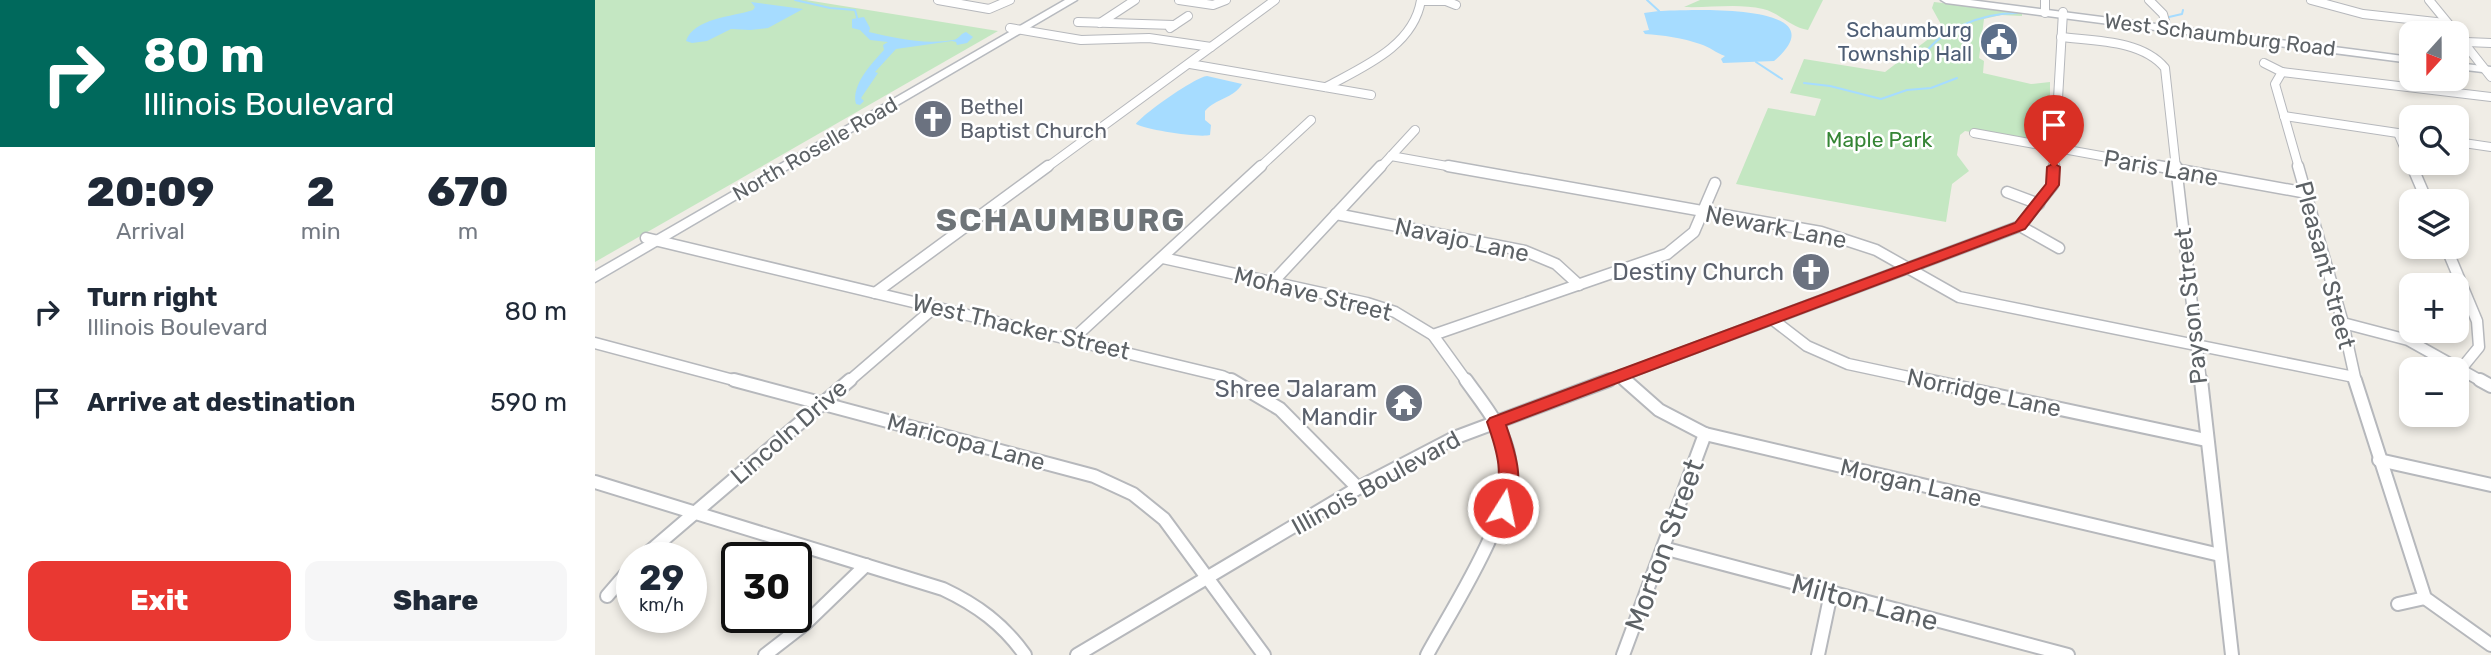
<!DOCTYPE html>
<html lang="en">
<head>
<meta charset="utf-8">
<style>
	body { margin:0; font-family:Rubik,sans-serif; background:#f6f6f7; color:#1f2937; height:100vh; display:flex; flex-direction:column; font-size:26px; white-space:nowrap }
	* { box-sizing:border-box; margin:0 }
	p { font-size:23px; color:#747a83 }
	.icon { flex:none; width:38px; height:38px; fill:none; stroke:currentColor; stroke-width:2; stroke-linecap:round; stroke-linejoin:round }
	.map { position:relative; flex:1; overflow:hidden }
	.details { display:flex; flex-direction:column; background:#fff; width:595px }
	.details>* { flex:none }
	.hud { background:#00695c; color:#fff; overflow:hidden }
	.needle { width:46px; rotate:201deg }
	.fabs { position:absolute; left:1804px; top:21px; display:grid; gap:14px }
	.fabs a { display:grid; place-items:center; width:70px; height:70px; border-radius:14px; background:#fff; box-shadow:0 4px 10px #0003; font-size:35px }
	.speed { position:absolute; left:21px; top:542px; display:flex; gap:14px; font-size:35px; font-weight:700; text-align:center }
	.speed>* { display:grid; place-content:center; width:91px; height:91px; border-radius:50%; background:#fff; box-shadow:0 4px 10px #0003; line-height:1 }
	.speed small { font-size:18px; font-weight:400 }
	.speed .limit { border:4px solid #111; border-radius:10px; background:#fff; color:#111 }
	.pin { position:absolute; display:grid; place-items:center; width:60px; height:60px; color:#fff; margin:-72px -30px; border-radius:50% 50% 50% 0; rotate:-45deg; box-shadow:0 0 7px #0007 }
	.pin .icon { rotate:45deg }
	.me { position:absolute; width:77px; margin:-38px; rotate:10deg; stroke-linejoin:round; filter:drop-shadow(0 0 5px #0008) }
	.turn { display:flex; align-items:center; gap:24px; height:147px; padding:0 28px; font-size:32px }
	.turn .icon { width:91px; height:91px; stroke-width:2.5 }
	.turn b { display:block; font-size:49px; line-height:60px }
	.eta { display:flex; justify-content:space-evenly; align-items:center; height:119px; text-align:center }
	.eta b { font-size:42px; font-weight:800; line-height:49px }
	.action { display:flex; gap:14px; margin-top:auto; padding:14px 28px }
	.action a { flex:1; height:80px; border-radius:14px; background:#e93832; color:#fff; font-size:28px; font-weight:800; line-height:80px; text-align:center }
	.action a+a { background:#f6f6f7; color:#1f2937 }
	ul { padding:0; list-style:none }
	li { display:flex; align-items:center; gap:21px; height:91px; padding:0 28px }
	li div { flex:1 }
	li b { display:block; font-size:26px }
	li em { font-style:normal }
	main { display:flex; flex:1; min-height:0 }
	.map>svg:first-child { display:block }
	.green { fill:#c4e7c2 }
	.water { fill:#a6dcff }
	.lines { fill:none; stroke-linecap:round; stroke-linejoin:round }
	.stream { stroke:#a6dcff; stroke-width:2 }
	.street-far2-casing { stroke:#b6b8bc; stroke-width:10 }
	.street-far1-casing { stroke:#b6b8bc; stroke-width:13 }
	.street-casing { stroke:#b6b8bc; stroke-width:16 }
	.secondary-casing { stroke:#b7babf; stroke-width:3 }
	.street-far2 { stroke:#fff; stroke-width:8 }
	.street-far1 { stroke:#fff; stroke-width:10 }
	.street { stroke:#fff; stroke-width:12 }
	.secondary { fill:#fff; fill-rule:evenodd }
	.route { fill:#e93832; stroke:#972420; stroke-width:2 }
	.labels { text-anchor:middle; stroke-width:5; stroke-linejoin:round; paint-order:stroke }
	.far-service-label { font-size:21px; fill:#4e5e75; stroke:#fff; text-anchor:end }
	.far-street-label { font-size:21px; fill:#5d6266; stroke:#fff }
	.far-worship-label { font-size:21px; fill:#5b616d; stroke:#fff; text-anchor:start }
	.far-park-label { font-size:21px; fill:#358535; stroke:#fff }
	.street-label { font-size:24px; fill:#5d6266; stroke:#fff }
	.worship-label { font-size:24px; fill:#5b616d; stroke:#fff; text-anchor:end }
	.near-street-label { font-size:28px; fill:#5d6266; stroke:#fff }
	.district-label { font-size:32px; font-weight:bold; letter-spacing:2px; fill:#6e7478; stroke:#fff }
</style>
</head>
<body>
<main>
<section class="details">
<div class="hud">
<div class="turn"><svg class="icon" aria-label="right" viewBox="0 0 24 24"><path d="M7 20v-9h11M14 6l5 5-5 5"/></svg><div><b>80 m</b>Illinois Boulevard</div></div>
</div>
<div class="eta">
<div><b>20:09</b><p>Arrival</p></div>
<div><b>2</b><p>min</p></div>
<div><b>670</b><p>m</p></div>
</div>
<ul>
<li><svg class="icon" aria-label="right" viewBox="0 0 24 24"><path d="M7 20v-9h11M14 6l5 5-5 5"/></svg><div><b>Turn right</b><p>Illinois Boulevard</p></div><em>80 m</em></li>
<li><svg class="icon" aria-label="arrive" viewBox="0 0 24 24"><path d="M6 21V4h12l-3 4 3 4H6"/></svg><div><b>Arrive at destination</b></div><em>590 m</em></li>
</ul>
<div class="action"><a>Exit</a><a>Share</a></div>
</section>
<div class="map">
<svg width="1896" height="655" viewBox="0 0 1896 655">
	<rect width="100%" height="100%" fill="#f0ede6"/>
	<g class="green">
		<path d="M 0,0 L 211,0 L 403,31 L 0,262 Z"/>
		<path d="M 1105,0 L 1228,0 L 1213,30 C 1195,27 1185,13 1168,9 C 1143,3 1115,8 1089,7 Z"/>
		<path d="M 1339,2 L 1427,12 L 1427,16 L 1406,15 L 1389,19 L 1384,58 L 1389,61 L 1388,73 L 1436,84 L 1455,82 L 1455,146 L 1370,131 L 1365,135 L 1362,155 L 1374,171 L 1357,184 L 1351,222 L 1141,184 L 1173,108 L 1220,116 L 1226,99 L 1195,93 L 1209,59 L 1290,72 L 1348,28 L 1337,8 Z"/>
	</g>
	<g class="water">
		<path d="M 156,2 L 208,9 L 173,28 L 155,30 L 136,29 L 112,41 L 97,43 L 91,41 C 99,18 137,17 158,10 L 160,7 Z"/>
		<path d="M 1064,11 C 1089,10 1249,1 1179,61 L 1128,63 L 1126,59 L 1130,56 C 1121,53 1115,47 1105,44 C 1088,38 1068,35 1050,34 L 1048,31 L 1054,30 L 1049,13 Z"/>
		<path d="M 269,17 L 275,28 L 274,32 C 300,38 329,45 358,40 C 365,39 364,34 371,32 L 378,37 L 372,43 L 362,45 L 361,42 L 357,41 L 301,49 L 280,72 L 283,73 L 266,98 L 269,101 L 265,105 L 261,104 C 256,85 277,63 289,50 L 288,45 L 293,42 L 275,40 L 265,30 L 257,28 L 257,19 Z"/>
		<path d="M 612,76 L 647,84 C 638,99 621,98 610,111 L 610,120 L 616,125 L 615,135 C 604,138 552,130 541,124 C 547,115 600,77 612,76 Z"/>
	</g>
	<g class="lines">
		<g class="stream">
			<path d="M 200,0 L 235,8 L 260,10 L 263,21"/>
			<path d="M 1052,0 L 1064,11"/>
			<path d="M 1574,17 L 1587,14 L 1588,10"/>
			<path d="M 1326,59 C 1344,29 1389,13 1422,13"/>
			<path d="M 1161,62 L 1187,79"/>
			<path d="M 1209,83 L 1235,86 L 1286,99 L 1312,90 L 1336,88 L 1362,78"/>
		</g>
		<defs>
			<g id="street-far2">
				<path d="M 343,0 L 394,9 L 415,0"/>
				<path d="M 584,0 L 618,5 L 631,0"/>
				<path d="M 1450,0 L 1450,13"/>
				<path d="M 1554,0 L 1568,14 L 1572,28"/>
				<path d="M 1716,0 L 1768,14 L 1850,23"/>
				<path d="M 1834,0 L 1861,33"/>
				<path d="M 826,1 L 851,1 L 861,5"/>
				<path d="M 483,22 L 579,25"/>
				<path d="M 505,23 L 540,0"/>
				<path d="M 415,28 L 486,40 L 554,38 L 616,47"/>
				<path d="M 575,28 L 593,16"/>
				<path d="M 1862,34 L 1896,77"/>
				<path d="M 1466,37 C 1500,41 1547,40 1570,68 L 1581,168"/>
				<path d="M 1871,42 L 1896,43"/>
				<path d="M 1669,63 L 1687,72 L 1680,84 L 1704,168"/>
				<path d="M 595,64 L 776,95"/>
				<path d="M 1687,72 L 1896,97"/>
				<path d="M 731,87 C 768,67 819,46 826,0"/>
				<path d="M 1689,116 L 1816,135"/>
				<path d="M 1379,133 L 1573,168"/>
				<path d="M 1803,133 L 1818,168"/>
				<path d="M 1862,142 L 1896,147"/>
				<path d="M 796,156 L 863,168"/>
				<path d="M 451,168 L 680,0"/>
				<path d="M 664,168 L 716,120"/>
				<path d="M 785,168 L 820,130"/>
				<path d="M 1459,168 L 1468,12"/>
			</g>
			<g id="street-far1">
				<path d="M 853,166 L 1226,232 L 1281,250 L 1364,297 L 1759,377"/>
				<path d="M 1563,166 L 1712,193"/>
				<path d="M 1581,166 L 1606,382"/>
				<path d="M 1703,166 L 1748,323 L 1761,382"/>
				<path d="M 1817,166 L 1832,201"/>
				<path d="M 1412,192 L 1444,204"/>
				<path d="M 741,214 L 930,251 L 961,264 L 984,285"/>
				<path d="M 1425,226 L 1464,248"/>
				<path d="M 51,238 L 627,376 L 640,382"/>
				<path d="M 1851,247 L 1882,321 L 1884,347 L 1866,369"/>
				<path d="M 568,258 L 772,303 L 800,312 L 838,335 L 872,382"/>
				<path d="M 677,283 L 786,166"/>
				<path d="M 280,293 L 453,166"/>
				<path d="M 1177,319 L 1212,346 L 1253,364 L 1337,382"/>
				<path d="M 1748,323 L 1813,340 L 1888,382"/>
				<path d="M 838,335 L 1072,254 L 1099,232 L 1120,183"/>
				<path d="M 478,339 L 666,166"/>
				<path d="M 0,343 L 146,382"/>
				<path d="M 1026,375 L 1032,382"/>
				<path d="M 253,382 L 340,307"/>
				<path d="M 1009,382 L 1425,226 L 1458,185 L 1459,166"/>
			</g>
			<g id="street">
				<path d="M 139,380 L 499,476 L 538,494 L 569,519 L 669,655"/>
				<path d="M 636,380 L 685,409 L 763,488"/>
				<path d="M 1030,380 L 1064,410 L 1110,434 L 1625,555"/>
				<path d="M 1329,380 L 1611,440"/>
				<path d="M 1606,380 L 1637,655"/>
				<path d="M 1760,380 L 1830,598 L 1896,645"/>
				<path d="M 1885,380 L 1896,386"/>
				<path d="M 1784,460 L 1896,485"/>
				<path d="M 0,482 L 348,589 C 382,605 408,624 430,655"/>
				<path d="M 1068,548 L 1473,655"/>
				<path d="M 47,558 L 255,380"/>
				<path d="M 12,596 L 37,567"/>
				<path d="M 1803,604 L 1830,598"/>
				<path d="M 170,655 L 210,624 L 271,565"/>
				<path d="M 482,655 L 763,488 L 859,438 L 1014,380"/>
				<path d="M 832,655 C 858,607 921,512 914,459 C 910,429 888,404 871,380"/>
				<path d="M 1028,655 L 1110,434"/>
				<path d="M 1223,655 L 1236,593"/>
			</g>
			<g id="secondary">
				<path d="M 470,0 L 482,0 L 0,282 L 0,271 Z"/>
				<path d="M 1346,0 L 1375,0 L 1816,57 L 1816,63 L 1351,3 Z"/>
				<path d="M 1862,63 L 1896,67 L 1896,73 L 1862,69 Z"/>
			</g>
		</defs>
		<use href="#street-far2" class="street-far2-casing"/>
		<use href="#street-far1" class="street-far1-casing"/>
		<use href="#street" class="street-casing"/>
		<use href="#secondary" class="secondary-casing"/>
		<use href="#street-far2" class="street-far2"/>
		<use href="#street-far1" class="street-far1"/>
		<use href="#street" class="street"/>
		<use href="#secondary" class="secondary"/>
	</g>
	<path class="route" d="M 1459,163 L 1465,167 L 1464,185 L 1430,229 L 911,425 C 921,454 931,484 915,513 L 908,516 L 902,513 L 899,508 C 908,473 904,456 892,422 L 895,418 L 1420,223 L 1451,184 L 1452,167 Z"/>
	<defs>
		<symbol id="civic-disc" viewBox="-11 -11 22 22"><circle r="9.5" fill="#5c6f8a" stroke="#fff"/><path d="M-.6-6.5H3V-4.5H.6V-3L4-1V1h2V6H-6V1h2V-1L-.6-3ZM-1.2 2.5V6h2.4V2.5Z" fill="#fff"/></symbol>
		<symbol id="church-disc" viewBox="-11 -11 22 22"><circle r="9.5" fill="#6b7280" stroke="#fff"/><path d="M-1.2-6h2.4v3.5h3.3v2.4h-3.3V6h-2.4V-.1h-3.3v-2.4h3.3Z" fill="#fff"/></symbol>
		<symbol id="temple-disc" viewBox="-11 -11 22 22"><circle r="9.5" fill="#6b7280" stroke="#fff"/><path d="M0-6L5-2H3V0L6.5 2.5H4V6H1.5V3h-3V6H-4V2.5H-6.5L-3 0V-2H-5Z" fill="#fff"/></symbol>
	</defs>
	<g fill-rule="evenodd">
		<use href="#civic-disc" x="1382" y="20" width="44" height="44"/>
		<use href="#church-disc" x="316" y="97" width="44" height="44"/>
		<use href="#church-disc" x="1194" y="250" width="44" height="44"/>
		<use href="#temple-disc" x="787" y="381" width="44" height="44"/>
	</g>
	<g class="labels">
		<g class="far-service-label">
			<text x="1377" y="37">Schaumburg<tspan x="1377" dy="24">Township Hall</tspan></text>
		</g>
		<g class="far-street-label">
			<text transform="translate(1625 35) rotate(7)" y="7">West Schaumburg Road</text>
			<text transform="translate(220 149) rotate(-30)" y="7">North Roselle Road</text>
		</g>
		<g class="far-worship-label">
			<text x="365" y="114">Bethel<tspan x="365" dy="24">Baptist Church</tspan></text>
		</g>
		<g class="far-park-label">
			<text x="1284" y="147">Maple Park</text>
		</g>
		<g class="street-label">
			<text transform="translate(1566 168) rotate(10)" y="8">Paris Lane</text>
			<text transform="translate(1181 227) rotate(11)" y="8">Newark Lane</text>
			<text transform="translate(867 240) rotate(12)" y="8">Navajo Lane</text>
			<text transform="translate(1730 265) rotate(75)" y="8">Pleasant Street</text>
			<text transform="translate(718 294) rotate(14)" y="8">Mohave Street</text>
			<text transform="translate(1596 306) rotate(-96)" y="8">Payson Street</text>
			<text transform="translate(426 327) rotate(13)" y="8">West Thacker Street</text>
			<text transform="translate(1389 393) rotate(12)" y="8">Norridge Lane</text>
			<text transform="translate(194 432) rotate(-41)" y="8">Lincoln Drive</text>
			<text transform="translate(371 442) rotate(15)" y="8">Maricopa Lane</text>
			<text transform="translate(781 483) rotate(-29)" y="8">Illinois Boulevard</text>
			<text transform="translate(1316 483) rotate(13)" y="8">Morgan Lane</text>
		</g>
		<g class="worship-label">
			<text x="1189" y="280">Destiny Church</text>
			<text x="782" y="397">Shree Jalaram<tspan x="782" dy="28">Mandir</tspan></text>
		</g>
		<g class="near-street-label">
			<text transform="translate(1069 545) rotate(-70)" y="10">Morton Street</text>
			<text transform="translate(1270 602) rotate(15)" y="10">Milton Lane</text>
		</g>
		<g class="district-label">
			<text x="466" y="231">SCHAUMBURG</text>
		</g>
	</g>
</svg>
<div class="fabs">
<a><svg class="needle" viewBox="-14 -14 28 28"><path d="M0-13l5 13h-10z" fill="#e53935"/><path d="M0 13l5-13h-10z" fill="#747a83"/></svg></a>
<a><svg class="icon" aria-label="search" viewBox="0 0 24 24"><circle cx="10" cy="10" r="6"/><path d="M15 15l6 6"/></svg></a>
<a><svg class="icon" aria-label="layers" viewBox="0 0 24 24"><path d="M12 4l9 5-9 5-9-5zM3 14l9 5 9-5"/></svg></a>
<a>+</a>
<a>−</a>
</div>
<div class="speed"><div>29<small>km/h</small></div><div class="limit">30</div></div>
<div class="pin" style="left:1459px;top:167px;background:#d93025"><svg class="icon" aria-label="arrive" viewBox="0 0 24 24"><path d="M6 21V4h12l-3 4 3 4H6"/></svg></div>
<svg class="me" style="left:908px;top:508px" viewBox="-20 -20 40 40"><circle r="17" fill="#e93832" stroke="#fff" stroke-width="3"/><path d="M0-11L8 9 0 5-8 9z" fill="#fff"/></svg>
</div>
</main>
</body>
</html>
